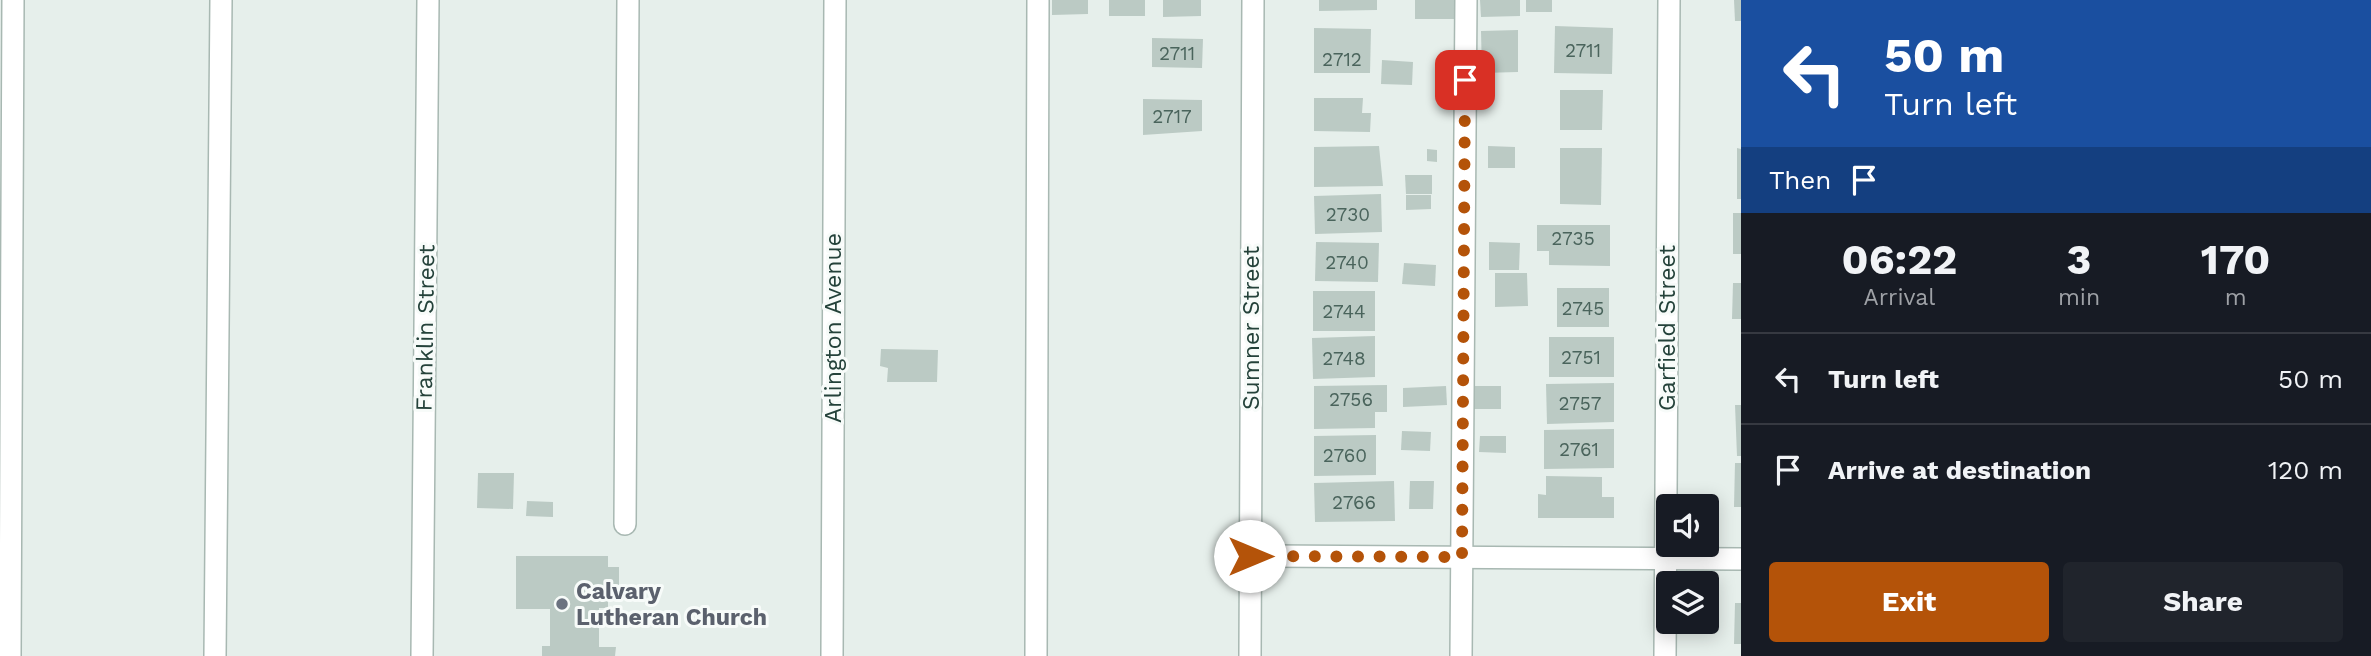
<!DOCTYPE html>
<html lang="en">
<head>
<meta charset="utf-8">
<style>
	body { margin:0; font-family:"Work Sans",sans-serif; background:#20242c; color:#f1f3f6; height:100vh; display:flex; flex-direction:column; font-size:26px; white-space:nowrap }
	* { box-sizing:border-box; margin:0 }
	p { font-size:23px; color:#9ea1a6 }
	.icon { flex:none; width:38px; height:38px; fill:none; stroke:currentColor; stroke-width:2; stroke-linecap:round; stroke-linejoin:round }
	.map { position:relative; flex:1; overflow:hidden }
	.panel { display:flex; flex-direction:column; background:#171b24; width:630px }
	.panel>* { flex:none }
	.hud { background:#1a4fa0; color:#fff; overflow:hidden }
	.buttons { position:absolute; left:1656px; top:494px; display:grid; gap:14px }
	.buttons a { display:grid; place-items:center; width:63px; height:63px; border-radius:7px; background:#171b24; box-shadow:0 4px 18px #0003; font-size:35px }
	.pin { position:absolute; display:grid; place-items:center; width:60px; height:60px; color:#fff; margin:-30px; border-radius:14px; box-shadow:0 4px 10px #0006 }
	.me { position:absolute; width:77px; margin:-38px; rotate:90deg; stroke-linejoin:round; filter:drop-shadow(0 0 5px #0008) }
	.turn { display:flex; align-items:center; gap:24px; height:147px; padding:0 28px; font-size:32px }
	.turn .icon { width:91px; height:91px; stroke-width:2.5 }
	.turn b { display:block; font-size:49px; line-height:60px }
	.then { display:flex; align-items:center; height:66px; padding:0 28px; background:#0003; gap:14px; font-size:26px }
	.eta { display:flex; justify-content:space-evenly; align-items:center; height:119px; text-align:center }
	.eta b { font-size:42px; font-weight:700; line-height:49px }
	.button { display:flex; gap:14px; margin-top:auto; padding:14px 28px }
	.button a { flex:1; height:80px; border-radius:7px; background:#b45309; color:#fff; font-size:28px; font-weight:700; line-height:80px; text-align:center }
	.button a+a { background:#20242c; color:#f1f3f6 }
	ul { padding:0; list-style:none }
	li { display:flex; align-items:center; gap:21px; height:91px; padding:0 28px; border-top:2px solid #363941 }
	li div { flex:1 }
	li b { display:block; font-size:26px }
	li em { font-style:normal }
	main { display:flex; flex:1; min-height:0 }
	.map>svg:first-child { display:block }
	.building { fill:#bbcac4 }
	.lines { fill:none; stroke-linecap:round; stroke-linejoin:round }
	.minor-casing { stroke:#a8b8b2; stroke-width:24 }
	.minor { stroke:#fff; stroke-width:21 }
	.route { stroke:#b45309; stroke-width:12; stroke-dasharray:0 21.6 }
	.worship-dot { fill:#6b7280; stroke:#f7fbf9; stroke-width:2.5 }
	.labels { text-anchor:middle; stroke-width:6; stroke-linejoin:round; paint-order:stroke }
	.number-label { font-size:19px; fill:#4a645c }
	.street-label { font-size:23px; fill:#24423a; stroke:#f7fbf9 }
	.worship-label { font-size:23px; font-weight:bold; fill:#5b616d; stroke:#f7fbf9; text-anchor:start }
</style>
</head>
<body>
<main>
<div class="map">
<svg width="1741" height="656" viewBox="0 0 1741 656">
	<rect width="100%" height="100%" fill="#e6efeb"/>
	<g class="building">
		<path d="M 1052,0 L 1088,0 L 1088,14 L 1052,15 Z"/>
		<rect x="1109" y="0" width="36" height="16"/>
		<path d="M 1163,0 L 1201,0 L 1201,16 L 1163,17 Z"/>
		<path d="M 1319,0 L 1377,0 L 1377,10 L 1319,11 Z"/>
		<path d="M 1415,0 L 1455,0 L 1454,19 L 1415,19 Z"/>
		<path d="M 1480,0 L 1520,0 L 1520,16 L 1481,17 Z"/>
		<rect x="1526" y="0" width="26" height="12"/>
		<path d="M 1734,0 L 1741,0 L 1741,21 L 1735,21 Z"/>
		<path d="M 1555,26 L 1613,28 L 1612,74 L 1554,73 Z"/>
		<path d="M 1314,28 L 1371,29 L 1370,73 L 1314,73 Z"/>
		<path d="M 1518,30 L 1518,72 L 1482,73 L 1481,31 Z"/>
		<path d="M 1152,38 L 1203,39 L 1202,68 L 1152,67 Z"/>
		<path d="M 1382,60 L 1413,62 L 1412,85 L 1381,84 Z"/>
		<path d="M 1560,90 L 1603,90 L 1602,130 L 1560,130 Z"/>
		<path d="M 1314,98 L 1363,98 L 1362,113 L 1371,113 L 1370,132 L 1314,131 Z"/>
		<path d="M 1143,99 L 1202,100 L 1202,131 L 1143,135 Z"/>
		<path d="M 1379,146 L 1383,186 L 1314,187 L 1314,147 Z"/>
		<path d="M 1488,146 L 1515,147 L 1515,168 L 1488,168 Z"/>
		<path d="M 1560,148 L 1602,148 L 1601,205 L 1560,204 Z"/>
		<path d="M 1737,148 L 1741,149 L 1741,199 L 1737,199 Z"/>
		<path d="M 1427,149 L 1437,150 L 1437,162 L 1427,161 Z"/>
		<path d="M 1405,175 L 1432,175 L 1432,194 L 1406,194 Z"/>
		<path d="M 1381,194 L 1382,232 L 1315,234 L 1314,196 Z"/>
		<path d="M 1406,195 L 1431,195 L 1431,209 L 1406,210 Z"/>
		<rect x="1733" y="213" width="8" height="41"/>
		<path d="M 1537,225 L 1610,225 L 1610,266 L 1549,265 L 1549,251 L 1537,251 Z"/>
		<path d="M 1316,242 L 1379,243 L 1378,282 L 1315,281 Z"/>
		<path d="M 1489,242 L 1520,243 L 1519,270 L 1489,270 Z"/>
		<path d="M 1404,263 L 1436,265 L 1435,286 L 1402,284 Z"/>
		<path d="M 1495,273 L 1527,273 L 1528,306 L 1495,307 Z"/>
		<path d="M 1733,283 L 1741,283 L 1741,319 L 1732,319 Z"/>
		<rect x="1557" y="288" width="52" height="39"/>
		<rect x="1313" y="291" width="62" height="40"/>
		<path d="M 1375,336 L 1375,377 L 1313,379 L 1312,338 Z"/>
		<rect x="1549" y="337" width="65" height="40"/>
		<path d="M 881,349 L 938,350 L 937,382 L 887,382 L 888,368 L 880,366 Z"/>
		<path d="M 1614,383 L 1614,422 L 1547,424 L 1546,384 Z"/>
		<path d="M 1387,385 L 1387,412 L 1375,412 L 1375,428 L 1314,429 L 1314,386 Z"/>
		<path d="M 1446,386 L 1447,405 L 1403,407 L 1403,388 Z"/>
		<rect x="1474" y="386" width="27" height="23"/>
		<path d="M 1735,405 L 1741,405 L 1741,456 L 1737,456 Z"/>
		<path d="M 1614,429 L 1614,468 L 1544,469 L 1544,430 Z"/>
		<path d="M 1402,431 L 1431,432 L 1430,451 L 1401,450 Z"/>
		<path d="M 1376,435 L 1376,475 L 1314,476 L 1314,436 Z"/>
		<path d="M 1480,436 L 1506,436 L 1506,453 L 1479,452 Z"/>
		<path d="M 1735,463 L 1741,463 L 1741,507 L 1734,507 Z"/>
		<path d="M 478,473 L 514,473 L 513,509 L 477,508 Z"/>
		<path d="M 1546,476 L 1602,477 L 1602,497 L 1614,497 L 1614,518 L 1538,518 L 1538,494 L 1546,495 Z"/>
		<path d="M 1394,481 L 1395,521 L 1315,522 L 1314,483 Z"/>
		<path d="M 1410,481 L 1434,481 L 1433,509 L 1409,509 Z"/>
		<path d="M 527,501 L 553,502 L 553,517 L 526,516 Z"/>
		<path d="M 516,556 L 608,556 L 608,567 L 619,567 L 619,599 L 608,599 L 608,608 L 599,608 L 599,647 L 616,647 L 615,656 L 542,656 L 542,646 L 550,646 L 550,609 L 516,609 Z"/>
		<path d="M 1735,603 L 1741,603 L 1741,644 L 1734,644 Z"/>
	</g>
	<g class="lines">
		<defs>
			<g id="minor">
				<path d="M 625,524 L 628,0"/>
				<path d="M 1250,556 L 1741,559"/>
				<path d="M 10,656 L 13,0"/>
				<path d="M 215,656 L 221,0"/>
				<path d="M 422,656 L 428,0"/>
				<path d="M 832,656 L 835,0"/>
				<path d="M 1036,656 L 1038,0"/>
				<path d="M 1250,656 L 1253,0"/>
				<path d="M 1461,656 L 1466,0"/>
				<path d="M 1665,656 L 1669,0"/>
			</g>
		</defs>
		<use href="#minor" class="minor-casing"/>
		<use href="#minor" class="minor"/>
	</g>
	<g class="lines">
		<path class="route" d="M 1250,556 L 1462,557 L 1465,80"/>
	</g>
	<circle class="worship-dot" cx="562" cy="604" r="7"/>
	<g class="labels">
		<g class="number-label">
			<text x="1583" y="57">2711</text>
			<text x="1177" y="60">2711</text>
			<text x="1342" y="66">2712</text>
			<text x="1172" y="123">2717</text>
			<text x="1348" y="221">2730</text>
			<text x="1573" y="245">2735</text>
			<text x="1347" y="269">2740</text>
			<text x="1583" y="315">2745</text>
			<text x="1344" y="318">2744</text>
			<text x="1581" y="364">2751</text>
			<text x="1344" y="365">2748</text>
			<text x="1351" y="406">2756</text>
			<text x="1580" y="410">2757</text>
			<text x="1579" y="456">2761</text>
			<text x="1345" y="462">2760</text>
			<text x="1354" y="509">2766</text>
		</g>
		<g class="street-label">
			<text transform="translate(425 328) rotate(-89)" y="8">Franklin Street</text>
			<text transform="translate(833 328) rotate(-90)" y="8">Arlington Avenue</text>
			<text transform="translate(1251 328) rotate(-90)" y="8">Sumner Street</text>
			<text transform="translate(1667 328) rotate(-90)" y="8">Garfield Street</text>
		</g>
		<g class="worship-label">
			<text x="576" y="599">Calvary<tspan x="576" dy="26">Lutheran Church</tspan></text>
		</g>
	</g>
</svg>
<div class="buttons">
<a><svg class="icon" aria-label="sound" viewBox="0 0 24 24"><path d="M4 9h4l5-4v14l-5-4H4zM17 9q2 3 0 6"/></svg></a>
<a><svg class="icon" aria-label="layers" viewBox="0 0 24 24"><path d="M12 4l9 5-9 5-9-5zM3 14l9 5 9-5"/></svg></a>
</div>
<div class="pin" style="left:1465px;top:80px;background:#d93025"><svg class="icon" aria-label="arrive" viewBox="0 0 24 24"><path d="M6 21V4h12l-3 4 3 4H6"/></svg></div>
<svg class="me" style="left:1250px;top:556px" viewBox="-20 -20 40 40"><circle r="19" fill="#fff"/><path d="M0-13L10 11 0 6-10 11z" fill="#b45309"/></svg>
</div>
<section class="panel">
<div class="hud">
<div class="turn"><svg class="icon" aria-label="left" viewBox="0 0 24 24"><path d="M17 20v-9H6M10 6l-5 5 5 5"/></svg><div><b>50 m</b>Turn left</div></div>
<div class="then">Then<svg class="icon" aria-label="arrive" viewBox="0 0 24 24"><path d="M6 21V4h12l-3 4 3 4H6"/></svg></div>
</div>
<div class="eta">
<div><b>06:22</b><p>Arrival</p></div>
<div><b>3</b><p>min</p></div>
<div><b>170</b><p>m</p></div>
</div>
<ul>
<li><svg class="icon" aria-label="left" viewBox="0 0 24 24"><path d="M17 20v-9H6M10 6l-5 5 5 5"/></svg><div><b>Turn left</b></div><em>50 m</em></li>
<li><svg class="icon" aria-label="arrive" viewBox="0 0 24 24"><path d="M6 21V4h12l-3 4 3 4H6"/></svg><div><b>Arrive at destination</b></div><em>120 m</em></li>
</ul>
<div class="button"><a>Exit</a><a>Share</a></div>
</section>
</main>
</body>
</html>
